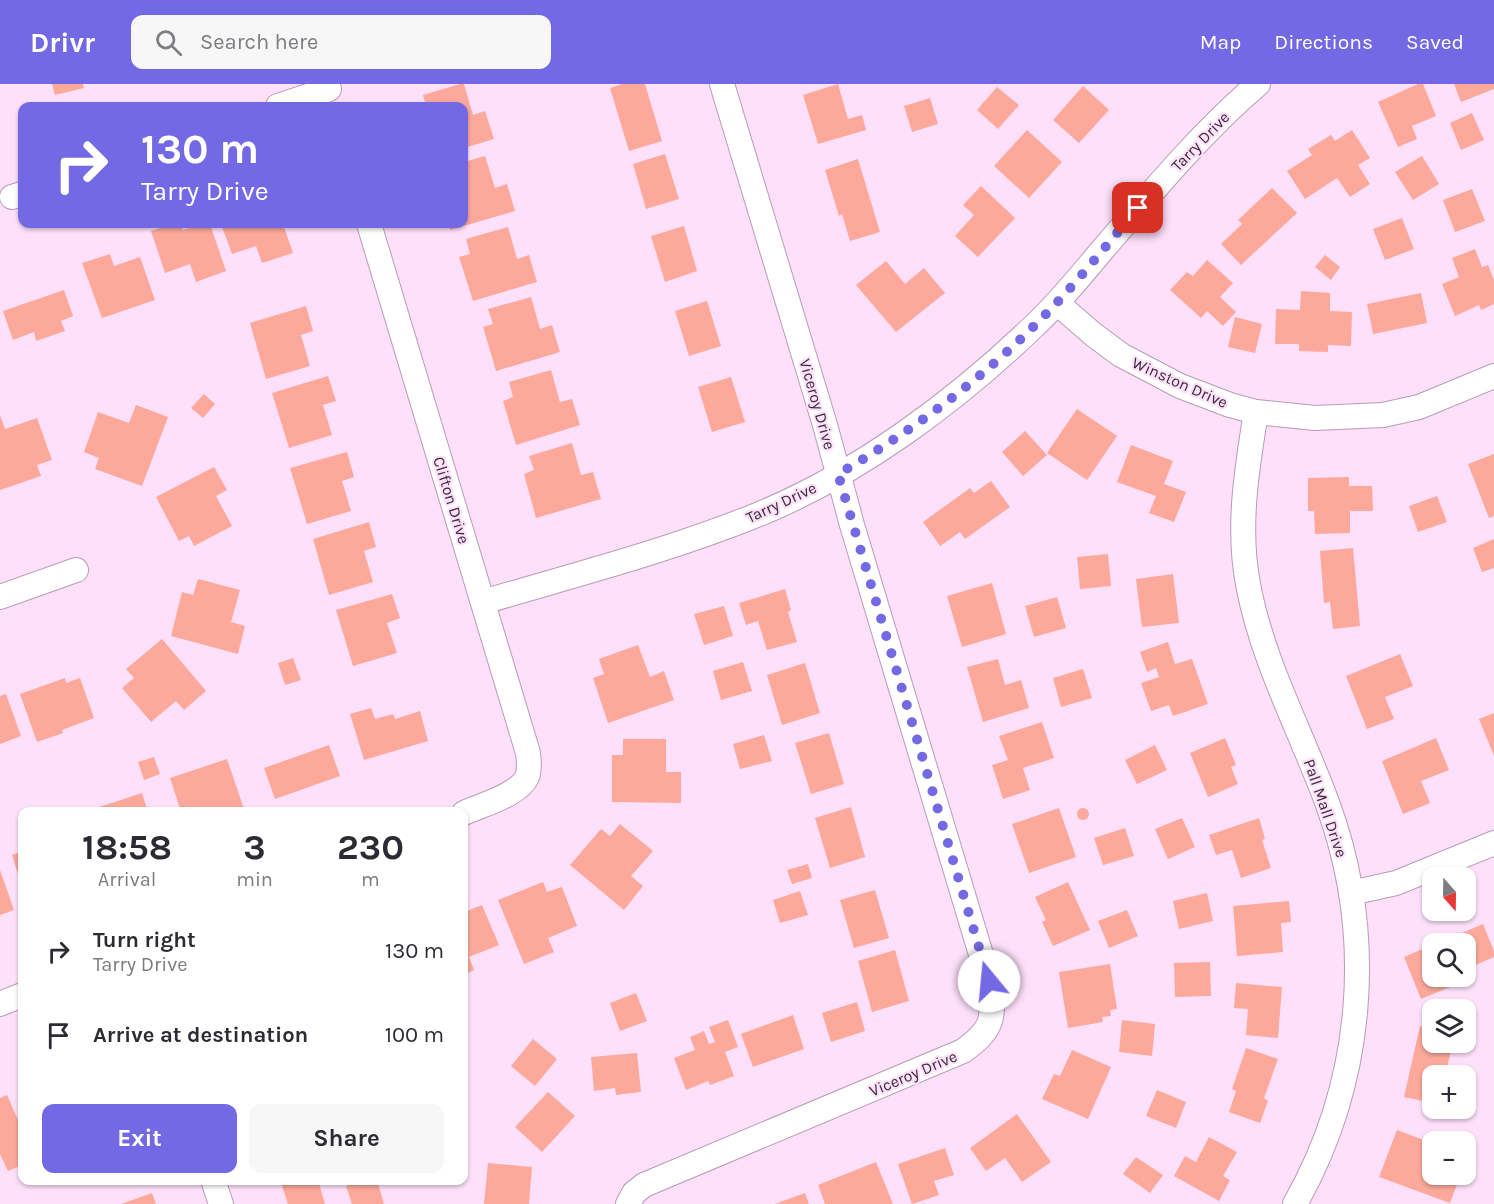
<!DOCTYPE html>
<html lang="en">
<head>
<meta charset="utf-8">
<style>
	body { margin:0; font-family:Karla,sans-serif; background:#f7f7f7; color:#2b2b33; height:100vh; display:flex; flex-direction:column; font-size:22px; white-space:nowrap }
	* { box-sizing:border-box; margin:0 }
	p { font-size:20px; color:#7c7c81 }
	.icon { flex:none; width:33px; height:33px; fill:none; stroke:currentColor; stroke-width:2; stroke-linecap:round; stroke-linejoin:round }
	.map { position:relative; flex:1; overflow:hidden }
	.panel { position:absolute; left:18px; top:723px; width:450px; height:378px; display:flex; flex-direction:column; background:#fff; border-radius:12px; box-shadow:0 2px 4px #0004 }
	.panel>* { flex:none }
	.hud { position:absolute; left:18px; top:18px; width:450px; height:126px; border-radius:12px; box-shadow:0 2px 4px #0004; background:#7469e4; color:#fff; overflow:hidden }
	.needle { width:39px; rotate:160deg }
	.fabs { position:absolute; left:1422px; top:783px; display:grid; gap:12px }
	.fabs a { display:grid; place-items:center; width:54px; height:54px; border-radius:12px; background:#fff; box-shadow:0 2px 4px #0004; font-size:30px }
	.pin { position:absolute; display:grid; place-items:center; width:51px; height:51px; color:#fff; margin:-26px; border-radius:12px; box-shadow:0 3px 9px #0006 }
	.me { position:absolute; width:66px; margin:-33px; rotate:343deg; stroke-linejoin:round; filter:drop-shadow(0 0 4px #0008) }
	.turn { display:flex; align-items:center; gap:21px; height:126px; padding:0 24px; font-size:27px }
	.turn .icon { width:78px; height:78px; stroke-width:2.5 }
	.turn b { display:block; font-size:42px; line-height:51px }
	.eta { display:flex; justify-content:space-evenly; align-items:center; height:102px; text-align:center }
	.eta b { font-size:36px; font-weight:700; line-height:42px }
	.primary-button { display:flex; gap:12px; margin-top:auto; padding:12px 24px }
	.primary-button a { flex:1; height:69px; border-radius:12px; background:#7469e4; color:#fff; font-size:24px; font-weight:700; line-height:69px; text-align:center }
	.primary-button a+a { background:#f7f7f7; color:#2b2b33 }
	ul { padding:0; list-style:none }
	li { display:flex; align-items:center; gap:18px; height:84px; padding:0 24px }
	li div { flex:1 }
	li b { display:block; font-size:22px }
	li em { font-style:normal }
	header { display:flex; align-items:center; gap:36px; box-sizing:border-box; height:84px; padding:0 30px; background:#7469e4; color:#fff }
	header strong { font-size:28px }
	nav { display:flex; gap:33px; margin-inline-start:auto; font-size:21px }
	.search { width:420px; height:54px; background:#f7f7f7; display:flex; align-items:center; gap:15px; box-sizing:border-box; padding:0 21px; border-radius:12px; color:#7c7c81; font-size:22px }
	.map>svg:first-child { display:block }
	.building { fill:#fca99c }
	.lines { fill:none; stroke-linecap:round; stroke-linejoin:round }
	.street-casing { stroke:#b89bb6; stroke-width:26 }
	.street { stroke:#fff; stroke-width:24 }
	.route { stroke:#7469e4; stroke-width:10; stroke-dasharray:0 18 }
	.labels { text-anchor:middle; stroke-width:4.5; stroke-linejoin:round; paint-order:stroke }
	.street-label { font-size:16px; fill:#382c37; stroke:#fee0fb }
</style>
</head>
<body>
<header>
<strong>Drivr</strong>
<div class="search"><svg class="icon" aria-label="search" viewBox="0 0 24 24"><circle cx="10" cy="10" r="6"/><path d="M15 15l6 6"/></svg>Search here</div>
<nav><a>Map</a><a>Directions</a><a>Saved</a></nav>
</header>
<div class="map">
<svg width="1494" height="1120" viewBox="0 0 1494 1120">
	<rect width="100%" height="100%" fill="#fee0fb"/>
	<g class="building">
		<path d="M 52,0 L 83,0 L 84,4 L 55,11 Z"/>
		<path d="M 460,0 L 464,0 L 473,31 L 485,27 L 494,55 L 464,64 L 464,22 L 426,22 L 423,11 Z"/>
		<path d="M 622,0 L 645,0 L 662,57 L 629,67 L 610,4 Z"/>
		<path d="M 838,0 L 848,35 L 862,31 L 866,46 L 818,60 L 803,11 Z"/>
		<path d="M 1418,0 L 1423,0 L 1436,32 L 1412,42 L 1417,55 L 1398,63 L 1378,18 Z"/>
		<path d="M 1454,0 L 1494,0 L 1494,5 L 1461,18 Z"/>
		<path d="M 1083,2 L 1109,26 L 1079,59 L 1053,36 Z"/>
		<path d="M 997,3 L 1019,21 L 998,45 L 977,26 Z"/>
		<path d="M 930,14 L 938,40 L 912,48 L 904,22 Z"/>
		<path d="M 1472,29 L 1484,56 L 1461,66 L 1450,39 Z"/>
		<path d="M 1027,46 L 1062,78 L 1029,114 L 994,82 Z"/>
		<path d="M 1352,46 L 1370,74 L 1358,81 L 1370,100 L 1350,113 L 1337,94 L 1305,115 L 1287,87 L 1312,71 L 1308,65 L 1331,51 L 1335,57 Z"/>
		<path d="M 665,70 L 679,115 L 646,125 L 633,80 Z"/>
		<path d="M 485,72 L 495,104 L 507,100 L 515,127 L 450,146 L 448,140 L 464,140 L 464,78 Z"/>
		<path d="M 1422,72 L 1439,100 L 1413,116 L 1395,88 Z"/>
		<path d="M 858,75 L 880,148 L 850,157 L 842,130 L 839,132 L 825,86 Z"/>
		<path d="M 981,102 L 1015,134 L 978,173 L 955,152 L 974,131 L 963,121 Z"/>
		<path d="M 1272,104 L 1297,129 L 1241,181 L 1221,160 L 1242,140 L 1238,136 Z"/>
		<path d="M 1472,105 L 1485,137 L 1455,148 L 1443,116 Z"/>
		<path d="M 1402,134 L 1414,165 L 1385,176 L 1373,145 Z"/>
		<path d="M 172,140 L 181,140 L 183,146 L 203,140 L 210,140 L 226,187 L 196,198 L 190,180 L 165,189 L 151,147 Z"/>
		<path d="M 221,140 L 283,140 L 293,169 L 262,179 L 256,162 L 232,170 Z"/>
		<path d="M 684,142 L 697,187 L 665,198 L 651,152 Z"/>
		<path d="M 508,143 L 517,175 L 529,171 L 537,198 L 473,217 L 459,173 L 470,170 L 466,155 Z"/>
		<path d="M 1475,165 L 1482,183 L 1488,181 L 1494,196 L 1494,220 L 1481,226 L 1479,221 L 1455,232 L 1442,200 L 1459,193 L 1452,174 Z"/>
		<path d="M 110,170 L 114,182 L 140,173 L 155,216 L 102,234 L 82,179 Z"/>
		<path d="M 1325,171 L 1340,183 L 1331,196 L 1315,183 Z"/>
		<path d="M 1207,176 L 1233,199 L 1220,213 L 1236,228 L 1223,242 L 1207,227 L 1201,234 L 1170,206 L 1187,188 L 1193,192 Z"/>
		<path d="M 886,177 L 905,200 L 924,184 L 945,209 L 896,248 L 856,201 Z"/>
		<path d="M 64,206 L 73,232 L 61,237 L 65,247 L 36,257 L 34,248 L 13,256 L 3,227 Z"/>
		<path d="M 1301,207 L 1330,209 L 1330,227 L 1352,228 L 1351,262 L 1328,261 L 1328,268 L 1299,267 L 1299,260 L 1275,260 L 1276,225 L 1300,226 Z"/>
		<path d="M 1421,209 L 1427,239 L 1373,250 L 1367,220 Z"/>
		<path d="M 531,213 L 540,245 L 552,241 L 560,268 L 496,287 L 483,243 L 493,240 L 488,225 Z"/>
		<path d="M 707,217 L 721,262 L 689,272 L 675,227 Z"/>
		<path d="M 306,222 L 313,247 L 301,251 L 310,282 L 266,295 L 250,239 Z"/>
		<path d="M 1235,233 L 1262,240 L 1255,269 L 1228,263 Z"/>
		<path d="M 551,286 L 560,318 L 572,315 L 580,341 L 516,361 L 503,317 L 513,313 L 509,298 Z"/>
		<path d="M 328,292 L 336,317 L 323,321 L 332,351 L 289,364 L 272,309 Z"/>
		<path d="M 731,293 L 745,338 L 712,348 L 698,303 Z"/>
		<path d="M 204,310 L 215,320 L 203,334 L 191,324 Z"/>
		<path d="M 136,321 L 168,333 L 142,402 L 95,385 L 99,374 L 84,368 L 98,328 L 129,339 Z"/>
		<path d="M 1077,325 L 1117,352 L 1087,396 L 1047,369 Z"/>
		<path d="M 0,331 L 5,345 L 37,334 L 52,376 L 37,381 L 41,392 L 0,406 Z"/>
		<path d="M 1025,347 L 1047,371 L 1023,392 L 1002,368 Z"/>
		<path d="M 572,359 L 581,391 L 593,388 L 601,415 L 536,434 L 524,390 L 534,386 L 529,372 Z"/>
		<path d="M 1131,361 L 1173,377 L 1164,400 L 1186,408 L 1174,438 L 1149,429 L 1156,412 L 1117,398 Z"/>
		<path d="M 347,368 L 354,393 L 342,397 L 351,427 L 307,440 L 290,384 Z"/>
		<path d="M 1494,370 L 1494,432 L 1489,434 L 1468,380 Z"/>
		<path d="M 214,383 L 227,406 L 216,412 L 232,442 L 194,462 L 189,452 L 179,457 L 156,413 Z"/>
		<path d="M 1349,393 L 1349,402 L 1372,402 L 1373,427 L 1350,427 L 1350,449 L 1315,450 L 1314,427 L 1308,427 L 1308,394 Z"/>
		<path d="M 991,397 L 1010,423 L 965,455 L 960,448 L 940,462 L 923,438 L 970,404 L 974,409 Z"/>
		<path d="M 1437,412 L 1447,438 L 1418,448 L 1409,422 Z"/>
		<path d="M 369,438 L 376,463 L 364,467 L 373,498 L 329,511 L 313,455 Z"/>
		<path d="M 1494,455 L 1494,484 L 1482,488 L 1473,464 Z"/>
		<path d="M 1353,464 L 1360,542 L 1333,545 L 1330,518 L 1324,519 L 1320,467 Z"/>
		<path d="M 1108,470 L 1111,502 L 1080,505 L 1077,473 Z"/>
		<path d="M 1173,490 L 1179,539 L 1142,543 L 1136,495 Z"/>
		<path d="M 198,495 L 240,506 L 231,538 L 245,542 L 238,570 L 171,552 L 182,508 L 193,511 Z"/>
		<path d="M 992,499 L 1006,550 L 962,563 L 947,512 Z"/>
		<path d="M 785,505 L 791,526 L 788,528 L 797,558 L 767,566 L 758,537 L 746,541 L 739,519 Z"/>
		<path d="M 392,510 L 400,534 L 387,539 L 397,569 L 353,582 L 336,526 Z"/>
		<path d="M 1057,513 L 1066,544 L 1034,553 L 1025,522 Z"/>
		<path d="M 724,522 L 733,552 L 704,561 L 694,530 Z"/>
		<path d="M 162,555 L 206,607 L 184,626 L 176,617 L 151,638 L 122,604 L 134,594 L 126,585 Z"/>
		<path d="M 1168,558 L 1175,580 L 1192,575 L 1208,620 L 1173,632 L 1169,621 L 1151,627 L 1141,599 L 1159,593 L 1156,584 L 1147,588 L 1140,568 Z"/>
		<path d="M 638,561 L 650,593 L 664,587 L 674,616 L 608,639 L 593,594 L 604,590 L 599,575 Z"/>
		<path d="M 1400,570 L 1413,602 L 1385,613 L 1394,635 L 1367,645 L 1346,592 Z"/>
		<path d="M 293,574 L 301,596 L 285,601 L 278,579 Z"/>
		<path d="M 998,575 L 1005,601 L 1021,596 L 1029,624 L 983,638 L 967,583 Z"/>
		<path d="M 743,578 L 752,607 L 721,616 L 713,587 Z"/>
		<path d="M 805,579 L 820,629 L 782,641 L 767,591 Z"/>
		<path d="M 1083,585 L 1092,614 L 1061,623 L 1053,594 Z"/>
		<path d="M 65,594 L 66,599 L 80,594 L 94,634 L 62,646 L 63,649 L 37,658 L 20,610 Z"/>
		<path d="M 6,610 L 21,652 L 0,660 L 0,612 Z"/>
		<path d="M 371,624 L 375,635 L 393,630 L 395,635 L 420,627 L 428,657 L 364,676 L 350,630 Z"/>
		<path d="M 1494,629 L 1494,672 L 1479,635 Z"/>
		<path d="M 1042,638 L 1054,674 L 1023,684 L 1030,706 L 1003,715 L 992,681 L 1008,676 L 999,652 Z"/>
		<path d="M 829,649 L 844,700 L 811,710 L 795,659 Z"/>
		<path d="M 764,651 L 772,677 L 740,685 L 733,660 Z"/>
		<path d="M 1225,654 L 1236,681 L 1231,683 L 1238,700 L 1208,713 L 1190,669 Z"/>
		<path d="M 1436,654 L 1449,686 L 1421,697 L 1430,719 L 1403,730 L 1382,677 Z"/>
		<path d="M 623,655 L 666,655 L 666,688 L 681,688 L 681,719 L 612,718 L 612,671 L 623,671 Z"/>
		<path d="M 329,661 L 340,692 L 275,715 L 264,684 Z"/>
		<path d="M 1155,661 L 1167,686 L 1137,700 L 1125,676 Z"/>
		<path d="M 154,673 L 160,690 L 144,696 L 138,678 Z"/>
		<path d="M 227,675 L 245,728 L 181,728 L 170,694 Z"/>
		<path d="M 142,709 L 148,728 L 87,728 L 87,727 Z"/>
		<path d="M 851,723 L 865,773 L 830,784 L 815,734 Z"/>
		<circle cx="1083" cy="730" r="6"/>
		<path d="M 1059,724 L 1076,773 L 1029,789 L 1012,740 Z"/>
		<path d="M 1182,734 L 1195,763 L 1168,775 L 1155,745 Z"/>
		<path d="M 1259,734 L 1265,755 L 1262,756 L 1271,784 L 1241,794 L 1232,766 L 1216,771 L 1209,751 Z"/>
		<path d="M 620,740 L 653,767 L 631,792 L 643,802 L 624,826 L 570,781 L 601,745 L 610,752 Z"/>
		<path d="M 1125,744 L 1134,772 L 1103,781 L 1094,754 Z"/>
		<path d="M 22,767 L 22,803 L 12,771 Z"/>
		<path d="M 808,780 L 812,794 L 792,800 L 787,786 Z"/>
		<path d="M 0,786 L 14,826 L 0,831 Z"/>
		<path d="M 543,798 L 547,808 L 562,803 L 577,842 L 548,854 L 554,868 L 524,880 L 498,816 Z"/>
		<path d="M 1068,798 L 1090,846 L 1053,862 L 1042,838 L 1046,836 L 1035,813 Z"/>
		<path d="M 875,806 L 889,854 L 854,864 L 840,816 Z"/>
		<path d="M 800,807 L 808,831 L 780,839 L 773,816 Z"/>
		<path d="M 1207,809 L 1213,837 L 1179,845 L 1173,817 Z"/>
		<path d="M 464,817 L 467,827 L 482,821 L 499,861 L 469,873 L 474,886 L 464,891 Z"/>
		<path d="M 1289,817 L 1291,838 L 1281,839 L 1283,868 L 1237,872 L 1233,822 Z"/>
		<path d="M 1127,826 L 1138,852 L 1109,864 L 1098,837 Z"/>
		<path d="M 1483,840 L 1494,867 L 1494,873 L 1466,885 L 1466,860 L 1436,860 Z"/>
		<path d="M 1432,861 L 1432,892 L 1458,892 L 1460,899 L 1421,915 L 1404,873 Z"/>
		<path d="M 895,866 L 909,917 L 872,928 L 858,877 Z"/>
		<path d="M 1210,878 L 1211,912 L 1175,913 L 1174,879 Z"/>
		<path d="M 1110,880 L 1117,925 L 1110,926 L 1111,932 L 1102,933 L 1103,938 L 1068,944 L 1059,888 Z"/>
		<path d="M 1236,899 L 1282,903 L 1278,954 L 1246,951 L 1248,925 L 1234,924 Z"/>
		<path d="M 636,909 L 647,937 L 620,947 L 610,919 Z"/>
		<path d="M 857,918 L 865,947 L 831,958 L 822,929 Z"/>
		<path d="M 793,931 L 804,965 L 753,983 L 741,950 Z"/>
		<path d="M 728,936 L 738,963 L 725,968 L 734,992 L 710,1001 L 708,997 L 686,1006 L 674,974 L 695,966 L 690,953 L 704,947 L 709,960 L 715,958 L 709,943 Z"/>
		<path d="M 1122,936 L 1155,940 L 1152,972 L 1119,968 Z"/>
		<path d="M 1420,942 L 1432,945 L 1432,958 L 1453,958 L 1445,992 L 1432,992 L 1432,1019 L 1404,1013 Z"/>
		<path d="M 533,955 L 557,975 L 535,1002 L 511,982 Z"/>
		<path d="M 1246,964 L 1278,975 L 1264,1014 L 1268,1017 L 1260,1039 L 1229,1028 L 1236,1007 L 1232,1005 Z"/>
		<path d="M 1072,966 L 1111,983 L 1088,1035 L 1042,1015 L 1054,990 L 1060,992 Z"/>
		<path d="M 637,969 L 641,1008 L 616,1011 L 615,1004 L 594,1007 L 591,973 Z"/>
		<path d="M 1157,1006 L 1186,1018 L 1176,1044 L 1146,1032 Z"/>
		<path d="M 548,1008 L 575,1032 L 542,1068 L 515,1043 Z"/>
		<path d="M 7,1011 L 22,1045 L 22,1081 L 8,1087 L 0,1070 L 0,1014 Z"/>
		<path d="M 1017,1030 L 1051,1078 L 1022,1098 L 1005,1074 L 986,1087 L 970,1064 Z"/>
		<path d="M 1397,1046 L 1432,1059 L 1432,1090 L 1461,1090 L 1450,1119 L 1379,1093 Z"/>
		<path d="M 1209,1053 L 1237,1068 L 1223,1092 L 1230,1096 L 1219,1117 L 1174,1092 L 1185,1072 L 1196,1078 Z"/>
		<path d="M 945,1064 L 954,1091 L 934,1097 L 939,1111 L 912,1120 L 898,1080 Z"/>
		<path d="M 1136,1073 L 1163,1091 L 1150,1109 L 1123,1090 Z"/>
		<path d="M 876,1078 L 893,1120 L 825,1120 L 818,1101 Z"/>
		<path d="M 488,1079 L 532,1083 L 529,1120 L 484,1120 Z"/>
		<path d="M 280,1096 L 318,1096 L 325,1120 L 288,1120 Z"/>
		<path d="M 364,1096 L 377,1096 L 384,1120 L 352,1120 L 346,1102 Z"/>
		<path d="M 152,1109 L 156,1120 L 121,1120 Z"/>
		<path d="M 805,1109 L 809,1120 L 775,1120 Z"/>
	</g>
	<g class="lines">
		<defs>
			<g id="street">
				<path d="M 278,22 L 329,5"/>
				<path d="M 12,113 L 22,110"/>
				<path d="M 369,140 L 528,669 C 529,677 530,686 527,693 C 519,711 481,721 464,729"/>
				<path d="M 1057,219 L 1094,251 L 1121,271 L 1180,302 L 1230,321 L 1256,328 L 1315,334 L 1383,331 L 1419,323 L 1494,292"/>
				<path d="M 1256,328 C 1247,384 1237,443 1248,500 C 1262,577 1301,647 1328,721 C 1376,853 1364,998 1295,1120"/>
				<path d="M 0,513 L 76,486"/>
				<path d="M 483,518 C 574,491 668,467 757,431 C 858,390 955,318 1033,243 C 1059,219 1081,191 1104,164 C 1153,107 1201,49 1258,0"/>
				<path d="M 1351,809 L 1396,799 L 1494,759"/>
				<path d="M 0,920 L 22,911"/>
				<path d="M 213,1096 L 221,1120"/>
				<path d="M 628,1120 L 634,1109 L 644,1101 L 963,967 C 994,945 995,933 989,897 L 852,441 L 825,341 L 722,0"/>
			</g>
		</defs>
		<use href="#street" class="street-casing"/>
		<use href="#street" class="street"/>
	</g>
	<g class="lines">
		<path class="route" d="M 989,897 L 838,390 C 909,349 977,299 1035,241 C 1072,205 1105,163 1138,124"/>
	</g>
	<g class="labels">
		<g class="street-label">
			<text transform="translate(1200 57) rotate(-46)" y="6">Tarry Drive</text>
			<text transform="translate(1180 298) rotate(24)" y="6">Winston Drive</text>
			<text transform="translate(818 320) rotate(74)" y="6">Viceroy Drive</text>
			<text transform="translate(452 416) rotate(73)" y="6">Clifton Drive</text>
			<text transform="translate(781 418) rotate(-25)" y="6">Tarry Drive</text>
			<text transform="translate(1326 724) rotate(71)" y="6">Pall Mall Drive</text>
			<text transform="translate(913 989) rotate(-23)" y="6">Viceroy Drive</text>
		</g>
	</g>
</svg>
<div class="fabs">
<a><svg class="needle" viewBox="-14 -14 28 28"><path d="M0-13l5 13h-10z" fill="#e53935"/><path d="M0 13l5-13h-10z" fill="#7c7c81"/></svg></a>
<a><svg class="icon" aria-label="search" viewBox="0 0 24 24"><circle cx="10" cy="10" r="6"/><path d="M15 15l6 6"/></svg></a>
<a><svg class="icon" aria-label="layers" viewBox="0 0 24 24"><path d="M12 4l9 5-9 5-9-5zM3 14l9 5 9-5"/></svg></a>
<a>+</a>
<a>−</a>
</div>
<div class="pin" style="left:1138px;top:124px;background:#d93025"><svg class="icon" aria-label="arrive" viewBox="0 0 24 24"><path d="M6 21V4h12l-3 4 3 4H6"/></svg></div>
<svg class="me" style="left:989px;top:897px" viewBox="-20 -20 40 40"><circle r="19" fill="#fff"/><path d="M0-13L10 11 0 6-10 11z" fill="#7469e4"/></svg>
<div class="hud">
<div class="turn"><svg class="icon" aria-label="right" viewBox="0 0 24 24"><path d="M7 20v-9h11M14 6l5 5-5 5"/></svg><div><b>130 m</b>Tarry Drive</div></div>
</div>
<section class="panel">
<div class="eta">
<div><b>18:58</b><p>Arrival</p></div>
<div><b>3</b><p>min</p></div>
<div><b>230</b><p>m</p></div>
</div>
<ul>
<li><svg class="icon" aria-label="right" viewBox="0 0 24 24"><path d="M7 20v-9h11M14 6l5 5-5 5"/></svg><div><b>Turn right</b><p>Tarry Drive</p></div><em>130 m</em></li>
<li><svg class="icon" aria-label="arrive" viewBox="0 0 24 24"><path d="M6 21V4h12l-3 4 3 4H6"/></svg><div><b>Arrive at destination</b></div><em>100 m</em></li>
</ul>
<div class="primary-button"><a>Exit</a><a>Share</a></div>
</section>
</div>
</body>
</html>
